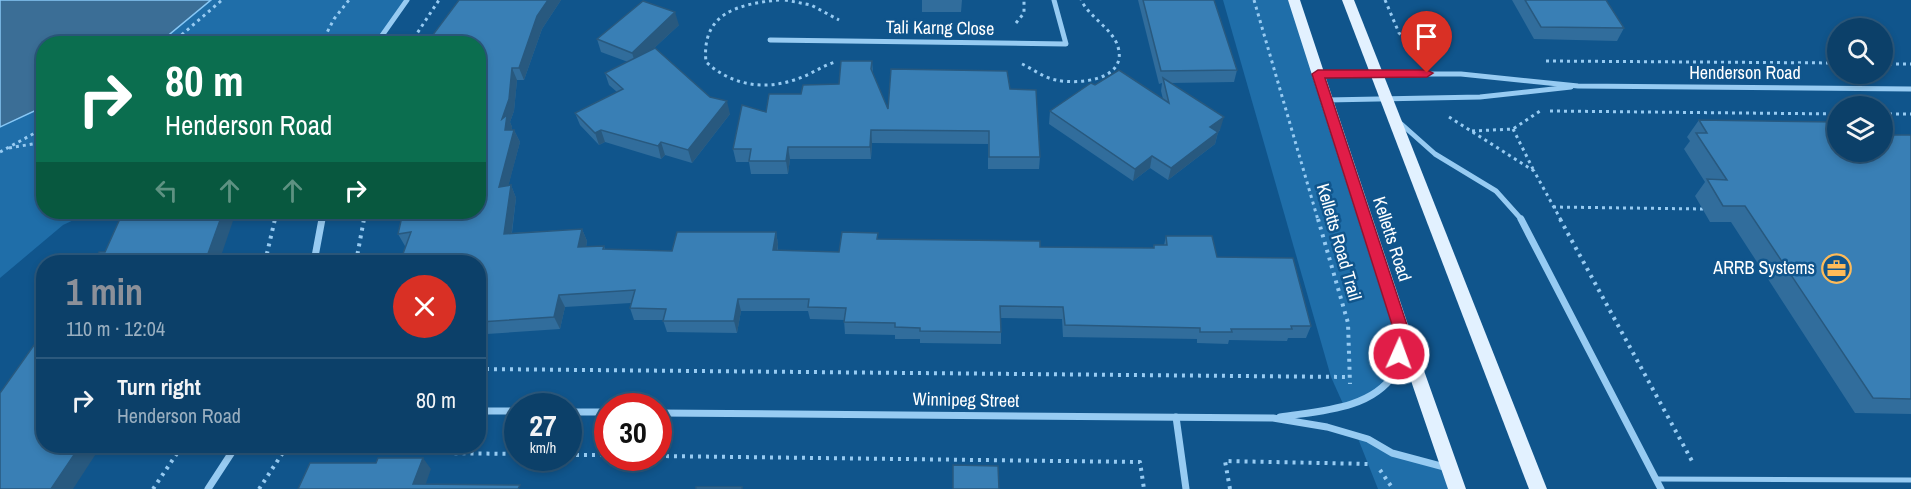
<!DOCTYPE html>
<html lang="en">
<head>
<meta charset="utf-8">
<style>
	body { margin:0; font-family:"Archivo Narrow",sans-serif; background:#15476f; color:#f1f3f6; height:100vh; display:flex; flex-direction:column; font-size:22px; white-space:nowrap }
	* { box-sizing:border-box; margin:0 }
	p { font-size:20px; color:#9aafc0 }
	.icon { flex:none; width:33px; height:33px; fill:none; stroke:currentColor; stroke-width:2; stroke-linecap:round; stroke-linejoin:round }
	.map { position:relative; flex:1; overflow:hidden }
	.side { position:absolute; left:36px; top:255px; width:450px; height:198px; display:flex; flex-direction:column; background:#0c4069; border-radius:24px; box-shadow:0 3px 9px #0003,0 0 0 2px #2c597d }
	.side>* { flex:none }
	.guide { position:absolute; left:36px; top:36px; width:450px; height:183px; border-radius:24px; box-shadow:0 3px 9px #0003,0 0 0 2px #2c597d; background:#0b6e4f; color:#fff; overflow:hidden }
	.controls { position:absolute; left:1827px; top:18px; display:grid; gap:12px }
	.controls a { display:grid; place-items:center; width:66px; height:66px; border-radius:50%; background:#0c4069; box-shadow:0 3px 9px #0003,0 0 0 2px #2c597d; font-size:30px }
	.speed { position:absolute; left:504px; top:393px; display:flex; gap:12px; font-size:30px; font-weight:700; text-align:center }
	.speed>* { display:grid; place-content:center; width:78px; height:78px; border-radius:50%; background:#0c4069; box-shadow:0 3px 9px #0003,0 0 0 2px #2c597d; line-height:1 }
	.speed small { font-size:15px; font-weight:400 }
	.speed .limit { border:9px solid #d22; background:#fff; color:#111 }
	.pin { position:absolute; display:grid; place-items:center; width:51px; height:51px; color:#fff; margin:-62px -26px; border-radius:50% 50% 50% 0; rotate:-45deg; box-shadow:0 0 6px #0007 }
	.pin .icon { rotate:45deg }
	.me { position:absolute; width:66px; margin:-33px; rotate:2deg; stroke-linejoin:round; filter:drop-shadow(0 0 4px #0008) }
	.turn { display:flex; align-items:center; gap:21px; height:126px; padding:0 30px; font-size:27px }
	.turn .icon { width:78px; height:78px; stroke-width:2.5 }
	.turn b { display:block; font-size:42px; line-height:51px }
	.lanes { display:flex; align-items:center; height:57px; padding:0 30px; background:#0003; justify-content:center; gap:30px; direction:ltr }
	.lanes .off { opacity:.35 }
	.round { display:grid; place-items:center; flex:none; width:63px; height:63px; border-radius:32px; background:#15476f }
	.overview { display:flex; align-items:center; justify-content:space-between; height:102px; padding:0 30px }
	h1 { font-size:36px; font-weight:700; line-height:45px; color:#8c9099 }
	ul { padding:0; list-style:none }
	li { display:flex; align-items:center; gap:18px; height:84px; padding:0 30px; border-top:2px solid #2c597d }
	li div { flex:1 }
	li b { display:block; font-size:22px }
	li em { font-style:normal }
	.map>svg:first-child { display:block }
	.green { fill:#1f6ea9 }
	.water { fill:#3b6e96; stroke:#88c8f6; stroke-width:1.5 }
	.lines { fill:none; stroke-linecap:round; stroke-linejoin:round }
	.path-far1 { stroke:#97cbf2; stroke-width:3; stroke-dasharray:3 4; stroke-linecap:butt }
	.path { stroke:#97cbf2; stroke-width:4; stroke-dasharray:3 5; stroke-linecap:butt }
	.service { stroke:#97cbf2; stroke-width:5 }
	.minor-far1 { stroke:#97cbf2; stroke-width:5 }
	.minor { stroke:#97cbf2; stroke-width:7 }
	.primary { fill:#e2f1ff; fill-rule:evenodd }
	.wall { fill:#316d9c }
	.shaded-wall { fill:#28597f }
	.building { fill:#397fb5; stroke:#28597f; stroke-width:1.5 }
	.route { fill:#e11d48; stroke:#92132f; stroke-width:1.5 }
	.labels { text-anchor:middle; stroke-width:5; stroke-linejoin:round; paint-order:stroke }
	.street-label { font-size:18px; fill:#fff; stroke:#10558c }
	.poi-label { font-size:18px; fill:#fff; stroke:#10558c; text-anchor:end }
</style>
</head>
<body>
<div class="map">
<svg width="1911" height="489" viewBox="0 0 1911 489">
	<rect width="100%" height="100%" fill="#10558c"/>
	<g class="green">
		<path d="M 0,0 L 407,0 L 376,43 L 44,44 L 44,212 L 91,212 L 63,225 L 0,278 Z"/>
		<path d="M 1223,0 L 1294,0 L 1403,334 L 1395,373 L 1377,391 L 1344,406 L 1331,377 Z"/>
		<path d="M 1357,436 L 1392,453 L 1449,468 L 1457,489 L 1378,489 Z"/>
	</g>
	<path class="water" d="M 0,0 L 211,0 L 165,38 L 151,43 L 44,44 L 43,107 L 0,127 Z"/>
	<g class="lines">
		<g class="path-far1">
			<path d="M 779,0 C 738,4 701,13 706,62 C 731,85 764,91 797,79 C 810,75 822,66 835,62"/>
			<path d="M 785,0 L 811,5 L 839,20"/>
			<path d="M 1254,0 L 1318,220"/>
			<path d="M 1385,0 L 1399,33 L 1423,55"/>
			<path d="M 1016,23 L 1024,13 L 1024,0"/>
			<path d="M 171,44 L 222,0"/>
			<path d="M 321,44 L 334,19 L 349,0"/>
			<path d="M 410,44 L 439,0"/>
			<path d="M 1546,61 L 1838,63"/>
			<path d="M 1022,64 C 1033,69 1044,78 1056,80 C 1078,85 1128,80 1118,47 C 1113,29 1090,18 1081,0"/>
			<path d="M 1882,64 L 1911,64"/>
			<path d="M 1550,111 L 1838,114"/>
			<path d="M 1882,114 L 1911,114"/>
			<path d="M 1449,117 L 1534,171 L 1561,220"/>
			<path d="M 1513,129 L 1533,169"/>
			<path d="M 1472,131 L 1513,129 L 1540,111"/>
			<path d="M 9,148 L 44,142"/>
			<path d="M 0,152 L 44,128"/>
			<path d="M 1553,207 L 1703,209"/>
			<path d="M 275,220 L 277,212"/>
			<path d="M 364,220 L 365,212"/>
		</g>
		<g class="path">
			<path d="M 1318,219 L 1348,323 L 1350,384"/>
			<path d="M 1560,219 L 1692,461"/>
			<path d="M 265,262 L 275,219"/>
			<path d="M 356,262 L 364,219"/>
			<path d="M 478,369 L 1348,377"/>
			<path d="M 568,455 L 608,455"/>
			<path d="M 658,456 L 1140,462 L 1144,489"/>
			<path d="M 1380,470 L 1393,489"/>
			<path d="M 153,489 L 182,446"/>
			<path d="M 259,489 L 284,451 L 518,454"/>
			<path d="M 1230,489 L 1225,461 L 1370,464"/>
		</g>
		<path class="service" d="M 1656,479 L 1911,480"/>
		<g class="minor-far1">
			<path d="M 770,40 L 1066,44 L 1054,0"/>
			<path d="M 376,44 L 407,0"/>
			<path d="M 1319,74 L 1461,74 L 1578,86 L 1911,89"/>
			<path d="M 1327,100 L 1480,97 L 1571,87"/>
			<path d="M 1399,122 L 1435,154 L 1496,191 L 1522,220"/>
			<path d="M 322,220 L 323,212"/>
		</g>
		<g class="minor">
			<path d="M 1521,219 L 1661,489"/>
			<path d="M 314,262 L 322,219"/>
			<path d="M 478,411 L 518,411"/>
			<path d="M 568,412 L 608,412"/>
			<path d="M 658,413 L 1273,418 L 1327,427 L 1368,439 L 1392,453 L 1448,468"/>
			<path d="M 1176,417 L 1186,489"/>
			<path d="M 1280,417 C 1317,411 1371,410 1394,374 C 1400,365 1399,352 1401,342"/>
			<path d="M 208,489 L 236,446"/>
		</g>
		<g class="primary">
			<path d="M 1288,0 L 1300,0 L 1411,334 L 1466,489 L 1448,489 L 1395,334 Z"/>
			<path d="M 1342,0 L 1354,0 L 1547,489 L 1529,489 Z"/>
		</g>
	</g>
	<g class="wall">
		<path d="M 459,0 L 561,0 L 542,29 L 524,80 L 517,80 L 514,111 L 510,122 L 512,127 L 512,130 L 514,130 L 520,142 L 508,186 L 511,185 L 516,198 L 512,233 L 582,229 L 587,241 L 586,247 L 604,246 L 605,249 L 672,251 L 776,232 L 778,244 L 778,250 L 839,252 L 878,233 L 878,239 L 1040,247 L 1153,248 L 1154,245 L 1164,245 L 1166,236 L 1217,257 L 1311,326 L 1306,338 L 1288,338 L 1287,341 L 1229,340 L 1228,344 L 1197,343 L 1197,339 L 1063,337 L 1062,319 L 1001,318 L 1001,344 L 920,343 L 920,339 L 895,339 L 895,335 L 845,334 L 844,320 L 810,319 L 808,311 L 741,311 L 737,333 L 667,332 L 663,320 L 634,320 L 630,308 L 631,303 L 565,307 L 560,329 L 487,334 L 484,345 L 478,346 L 478,262 L 405,246 L 398,234 Z"/>
		<path d="M 922,0 L 962,0 L 961,12 L 922,12 Z"/>
		<path d="M 1138,0 L 1214,0 L 1237,70 L 1234,82 L 1171,83 L 1220,130 L 1218,132 L 1215,144 L 1168,180 L 1150,168 L 1133,181 L 1049,124 L 1050,111 L 1095,85 L 1163,99 L 1161,91 L 1162,83 L 1159,84 Z"/>
		<path d="M 1512,0 L 1606,0 L 1624,28 L 1617,41 L 1534,39 Z"/>
		<path d="M 679,25 L 652,50 L 730,114 L 692,163 L 665,155 L 661,159 L 605,142 L 599,145 L 580,125 L 575,113 L 617,92 L 609,85 L 605,73 L 628,62 L 601,52 L 597,39 Z"/>
		<path d="M 872,61 L 873,73 L 888,109 L 1010,89 L 1040,157 L 1039,169 L 988,169 L 988,144 L 872,143 L 871,159 L 790,159 L 788,174 L 751,174 L 749,162 L 736,162 L 733,149 L 766,112 L 801,94 L 839,84 Z"/>
		<path d="M 1699,120 L 1838,152 L 1911,136 L 1911,414 L 1855,413 L 1731,222 L 1710,222 L 1695,196 L 1705,182 L 1684,149 L 1690,141 L 1687,137 Z"/>
	</g>
	<g class="shaded-wall">
		<path d="M 548,0 L 561,0 L 542,29 L 524,80 L 519,68 L 537,16 Z"/>
		<path d="M 675,12 L 679,25 L 636,65 L 632,53 Z"/>
		<path d="M 512,68 L 517,80 L 514,111 L 510,122 L 512,127 L 511,142 L 514,130 L 520,142 L 505,199 L 499,187 L 505,130 L 502,119 Z"/>
		<path d="M 727,101 L 730,114 L 692,163 L 688,150 Z"/>
		<path d="M 1224,117 L 1220,130 L 1207,139 L 1210,127 Z"/>
		<path d="M 601,130 L 605,142 L 599,145 L 595,133 Z"/>
		<path d="M 871,130 L 872,143 L 871,159 L 870,147 Z"/>
		<path d="M 1218,132 L 1215,144 L 1168,180 L 1171,168 Z"/>
		<path d="M 661,142 L 665,155 L 661,159 L 658,146 Z"/>
		<path d="M 788,147 L 790,159 L 788,174 L 786,161 Z"/>
		<path d="M 1152,156 L 1150,168 L 1133,181 L 1135,169 Z"/>
		<path d="M 511,185 L 516,198 L 510,246 L 504,234 Z"/>
		<path d="M 223,212 L 236,212 L 219,262 L 205,262 Z"/>
		<path d="M 582,229 L 587,241 L 584,260 L 578,247 Z"/>
		<path d="M 776,232 L 778,244 L 776,263 L 773,250 Z"/>
		<path d="M 559,295 L 565,307 L 560,329 L 554,317 Z"/>
		<path d="M 738,299 L 741,311 L 737,333 L 734,321 Z"/>
		<path d="M 480,322 L 487,334 L 484,345 L 478,337 L 478,327 Z"/>
		<path d="M 80,446 L 101,446 L 73,489 L 51,489 Z"/>
		<path d="M 423,458 L 431,469 L 424,489 L 413,484 Z"/>
	</g>
	<g class="building">
		<path d="M 459,0 L 548,0 L 537,16 L 519,68 L 512,68 L 509,99 L 502,119 L 507,115 L 505,130 L 514,130 L 499,187 L 511,185 L 504,234 L 582,229 L 578,247 L 604,246 L 603,249 L 672,251 L 677,232 L 776,232 L 773,250 L 839,252 L 842,232 L 878,233 L 877,239 L 1040,241 L 1040,247 L 1154,248 L 1154,245 L 1167,245 L 1166,236 L 1212,236 L 1217,257 L 1293,258 L 1311,326 L 1291,326 L 1292,329 L 1231,329 L 1232,332 L 1200,332 L 1200,328 L 1065,325 L 1063,307 L 1000,306 L 1001,332 L 920,331 L 920,328 L 895,327 L 895,323 L 844,322 L 846,308 L 808,307 L 809,299 L 738,299 L 734,321 L 663,321 L 666,309 L 630,308 L 635,290 L 559,295 L 554,317 L 480,322 L 478,327 L 478,262 L 400,262 L 411,232 L 398,234 L 403,212 L 478,212 L 478,44 L 429,44 L 432,36 Z"/>
		<path d="M 1143,0 L 1214,0 L 1237,70 L 1161,71 Z"/>
		<path d="M 1525,0 L 1606,0 L 1624,28 L 1541,27 Z"/>
		<path d="M 643,1 L 675,12 L 632,53 L 597,39 Z"/>
		<path d="M 655,48 L 710,97 L 727,101 L 688,150 L 661,142 L 658,146 L 601,130 L 595,133 L 575,113 L 623,89 L 605,73 Z"/>
		<path d="M 841,61 L 872,61 L 871,69 L 888,109 L 891,69 L 1007,71 L 1010,89 L 1036,90 L 1040,157 L 989,157 L 989,131 L 871,130 L 870,147 L 788,147 L 786,161 L 749,161 L 751,149 L 733,149 L 742,105 L 766,112 L 769,94 L 801,94 L 803,85 L 839,84 Z"/>
		<path d="M 1119,70 L 1169,103 L 1163,78 L 1224,117 L 1210,127 L 1218,132 L 1171,168 L 1152,156 L 1135,169 L 1050,111 L 1091,83 L 1095,85 Z"/>
		<path d="M 1699,120 L 1838,122 L 1838,152 L 1882,152 L 1882,135 L 1910,135 L 1911,136 L 1911,399 L 1873,398 L 1745,206 L 1723,206 L 1707,179 L 1727,180 L 1696,133 L 1707,133 Z"/>
		<path d="M 123,212 L 223,212 L 205,262 L 95,262 L 99,252 L 105,252 Z"/>
		<path d="M 44,331 L 44,446 L 80,446 L 51,489 L 0,489 L 0,393 Z"/>
		<path d="M 378,458 L 423,458 L 413,484 L 520,485 L 518,489 L 298,489 L 310,463 L 376,463 Z"/>
		<path d="M 953,465 L 998,466 L 999,489 L 953,489 Z"/>
		<rect x="696" y="487" width="46" height="2"/>
	</g>
	<path class="route" d="M 1318,70 L 1427,70 L 1433,73 L 1427,77 L 1325,78 L 1410,334 L 1404,358 L 1394,358 L 1391,354 L 1395,334 L 1312,74 Z"/>
	<defs>
		<symbol id="office-ring" viewBox="-11 -11 22 22"><circle r="9.5" fill="#10558c" stroke="#ffbb58" stroke-width="1.5"/><path d="M-6-3h4V-5.5h4V-3h4V5H-6ZM-1-4.5V-3h2v-1.5ZM-6 0V1H6V0Z" fill="#ffbb58"/></symbol>
	</defs>
	<g fill-rule="evenodd">
		<use href="#office-ring" x="1820" y="252" width="33" height="33"/>
	</g>
	<g class="labels">
		<g class="street-label">
			<text transform="translate(940 28) rotate(1)" y="6">Tali Karng Close</text>
			<text x="1745" y="79">Henderson Road</text>
			<text transform="translate(1392 239) rotate(72)" y="6">Kelletts Road</text>
			<text transform="translate(1339 242) rotate(74)" y="6">Kelletts Road Trail</text>
			<text transform="translate(966 400) rotate(1)" y="6">Winnipeg Street</text>
		</g>
		<g class="poi-label">
			<text x="1815" y="274">ARRB Systems</text>
		</g>
	</g>
</svg>
<div class="controls">
<a><svg class="icon" aria-label="search" viewBox="0 0 24 24"><circle cx="10" cy="10" r="6"/><path d="M15 15l6 6"/></svg></a>
<a><svg class="icon" aria-label="layers" viewBox="0 0 24 24"><path d="M12 4l9 5-9 5-9-5zM3 14l9 5 9-5"/></svg></a>
</div>
<div class="speed"><div>27<small>km/h</small></div><div class="limit">30</div></div>
<div class="pin" style="left:1427px;top:73px;background:#d93025"><svg class="icon" aria-label="arrive" viewBox="0 0 24 24"><path d="M6 21V4h12l-3 4 3 4H6"/></svg></div>
<svg class="me" style="left:1399px;top:354px" viewBox="-20 -20 40 40"><circle r="17" fill="#e11d48" stroke="#fff" stroke-width="3"/><path d="M0-11L8 9 0 5-8 9z" fill="#fff"/></svg>
<div class="guide">
<div class="turn"><svg class="icon" aria-label="right" viewBox="0 0 24 24"><path d="M7 20v-9h11M14 6l5 5-5 5"/></svg><div><b>80 m</b>Henderson Road</div></div>
<div class="lanes"><svg class="icon off" aria-label="left" viewBox="0 0 24 24"><path d="M17 20v-9H6M10 6l-5 5 5 5"/></svg><svg class="icon off" aria-label="ahead" viewBox="0 0 24 24"><path d="M12 20V5M6 11l6-6 6 6"/></svg><svg class="icon off" aria-label="ahead" viewBox="0 0 24 24"><path d="M12 20V5M6 11l6-6 6 6"/></svg><svg class="icon" aria-label="right" viewBox="0 0 24 24"><path d="M7 20v-9h11M14 6l5 5-5 5"/></svg></div>
</div>
<section class="side">
<div class="overview"><div><h1>1 min</h1><p>110 m · 12:04</p></div><a class="round" style="background:#d93025;color:#fff"><svg class="icon" aria-label="close" viewBox="0 0 24 24"><path d="M6 6l12 12M18 6L6 18"/></svg></a></div>
<ul>
<li><svg class="icon" aria-label="right" viewBox="0 0 24 24"><path d="M7 20v-9h11M14 6l5 5-5 5"/></svg><div><b>Turn right</b><p>Henderson Road</p></div><em>80 m</em></li>
</ul>
</section>
</div>
</body>
</html>
